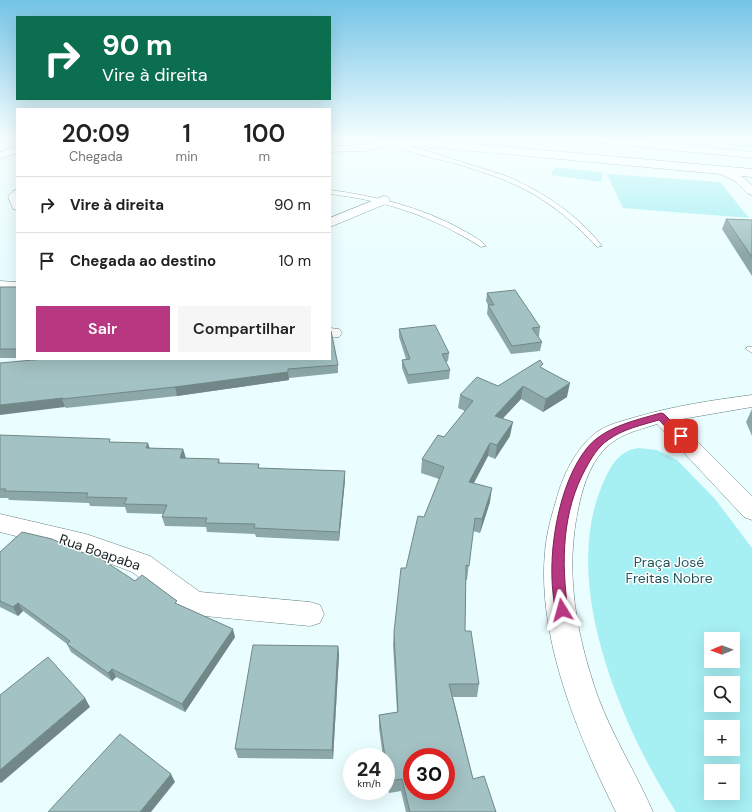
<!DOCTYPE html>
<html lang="pt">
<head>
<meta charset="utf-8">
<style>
	body { margin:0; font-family:"DM Sans",sans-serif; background:#f6f6f6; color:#222; height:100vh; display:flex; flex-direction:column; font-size:15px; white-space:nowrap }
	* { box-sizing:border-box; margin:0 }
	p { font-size:13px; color:#767676 }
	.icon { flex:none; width:22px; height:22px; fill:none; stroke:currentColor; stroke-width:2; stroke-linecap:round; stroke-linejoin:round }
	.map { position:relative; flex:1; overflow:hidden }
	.drawer { position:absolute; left:16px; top:108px; width:315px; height:252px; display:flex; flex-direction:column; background:#fff; border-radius:0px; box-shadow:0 4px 16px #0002 }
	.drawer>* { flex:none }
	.top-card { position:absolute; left:16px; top:16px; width:315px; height:84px; border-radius:0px; box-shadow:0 4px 16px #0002; background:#0b6e4f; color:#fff; overflow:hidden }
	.needle { width:26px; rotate:269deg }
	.fabs { position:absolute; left:704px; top:632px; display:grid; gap:8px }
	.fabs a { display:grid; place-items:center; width:36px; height:36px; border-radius:0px; background:#fff; box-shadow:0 4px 16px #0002; font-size:20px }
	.speed { position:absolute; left:343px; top:748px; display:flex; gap:8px; font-size:20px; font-weight:700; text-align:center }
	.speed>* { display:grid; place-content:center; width:52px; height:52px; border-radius:50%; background:#fff; box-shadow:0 4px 16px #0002; line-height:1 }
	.speed small { font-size:10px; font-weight:400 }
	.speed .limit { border:6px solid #d22; background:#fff; color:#111 }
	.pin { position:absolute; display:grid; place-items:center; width:34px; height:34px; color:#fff; margin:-17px; border-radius:8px; box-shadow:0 2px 6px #0006 }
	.me { position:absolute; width:44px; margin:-22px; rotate:352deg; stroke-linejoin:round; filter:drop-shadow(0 0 3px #0008) }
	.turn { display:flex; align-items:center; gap:14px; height:84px; padding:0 20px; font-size:18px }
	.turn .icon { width:52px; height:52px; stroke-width:2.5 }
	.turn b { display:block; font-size:28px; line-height:34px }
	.eta { display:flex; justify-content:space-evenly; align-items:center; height:68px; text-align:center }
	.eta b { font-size:24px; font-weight:600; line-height:28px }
	.action { display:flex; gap:8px; margin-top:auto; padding:8px 20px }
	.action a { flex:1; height:46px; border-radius:0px; background:#b83781; color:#fff; font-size:16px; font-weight:600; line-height:46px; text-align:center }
	.action a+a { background:#f6f6f6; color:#222 }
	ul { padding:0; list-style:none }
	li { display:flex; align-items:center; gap:12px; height:56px; padding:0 20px; border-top:1px solid #e0e0e0 }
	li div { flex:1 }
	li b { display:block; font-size:15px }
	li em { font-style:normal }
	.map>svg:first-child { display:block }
	.green { fill:#a6eff3; fill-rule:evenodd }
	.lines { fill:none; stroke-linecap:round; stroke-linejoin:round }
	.service-casing { stroke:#638081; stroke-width:1 }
	.minor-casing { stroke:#638081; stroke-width:1 }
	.trunk-casing { stroke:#638081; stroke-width:1 }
	.motorway-casing { stroke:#638081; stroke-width:1 }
	.service { fill:#fff; fill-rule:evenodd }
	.minor { fill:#fff; fill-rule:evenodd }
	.trunk { fill:#fff; fill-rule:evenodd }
	.motorway { fill:#fff; fill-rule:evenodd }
	.wall { fill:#8ca7a8 }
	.shaded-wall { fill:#728888 }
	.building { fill:#a3c2c3; stroke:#728888; fill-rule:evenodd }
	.route { fill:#b83781; stroke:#782454 }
	.labels { text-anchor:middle; stroke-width:3; stroke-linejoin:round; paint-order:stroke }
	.near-street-label { font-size:14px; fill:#172324; stroke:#fff }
	.near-park-label { font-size:14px; fill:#235659; stroke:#fff }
</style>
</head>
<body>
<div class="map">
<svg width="752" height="812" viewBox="0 0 752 812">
	<rect width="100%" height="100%" fill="#ebfeff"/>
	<g class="green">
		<path d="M 681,140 L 752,140 L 752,148 Z"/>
		<path d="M 555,167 L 603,173 L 601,182 L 551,175 Z"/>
		<path d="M 607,174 L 720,182 L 749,218 L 623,208 Z"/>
		<path d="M 638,448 L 657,450 L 677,460 L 715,499 L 752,548 L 752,812 L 676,812 C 622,727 561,587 601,488 C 609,469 617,451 638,448 ZM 711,639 L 733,639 L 733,661 L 711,661 ZM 711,683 L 733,683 L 733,705 L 711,705 ZM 711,727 L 733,727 L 733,749 L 711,749 ZM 711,771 L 733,771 L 733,793 L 711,793 Z"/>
	</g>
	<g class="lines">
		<defs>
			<g id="service">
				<path d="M 393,140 L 506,176 C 542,191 578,215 602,246 L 597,247 C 552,199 519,182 457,164 C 438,159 403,152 388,141 Z"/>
				<path d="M 330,190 C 376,196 420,207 461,229 C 469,234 480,239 486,246 L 481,247 C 432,216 387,201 330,194 Z"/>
				<path d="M 747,347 L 752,347 L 752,353 L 746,349 Z"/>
			</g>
			<g id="minor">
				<path d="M 381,140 L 395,141 L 394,143 L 366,151 L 330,152 L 330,146 L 365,145 Z"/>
				<path d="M 17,146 L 17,153 L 0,159 L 0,152 Z"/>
				<path d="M 718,166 L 743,177 L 752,185 L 752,195 L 748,194 L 735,181 L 714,171 L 712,169 Z"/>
				<path d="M 17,190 L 17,210 L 13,209 L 8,197 L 13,191 Z"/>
				<path d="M 384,196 L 388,197 L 390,200 L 388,203 L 330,227 L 330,218 Z"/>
				<path d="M 0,281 L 17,282 L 17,292 L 0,291 Z"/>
				<path d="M 330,328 L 339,329 L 342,333 L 339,337 L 330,338 Z"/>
				<path d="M 752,395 L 752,407 L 676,420 L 752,496 L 752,520 L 744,517 L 657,424 C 642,429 623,433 610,444 C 592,459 584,482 579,505 C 564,571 576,634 598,697 C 613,737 636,773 653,812 L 616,812 C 576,732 530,622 548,531 C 550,521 553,511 556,501 C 562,477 576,447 597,432 C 608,424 623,421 636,417 C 674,406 713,400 752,395 Z"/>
				<path d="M 0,514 L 86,534 L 150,556 L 200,592 L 310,602 L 320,605 L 324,614 L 320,623 L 310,626 L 194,615 L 184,611 L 132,572 L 83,553 L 0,532 Z"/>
			</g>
			<path id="trunk" d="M 383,140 L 430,140 L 752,169 L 752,177 L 388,143 Z"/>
			<path id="motorway" d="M 596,140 L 639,140 L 752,152 L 752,158 L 601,143 Z"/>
		</defs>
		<use href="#service" class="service-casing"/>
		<use href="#minor" class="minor-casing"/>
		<use href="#trunk" class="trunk-casing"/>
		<use href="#motorway" class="motorway-casing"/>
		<use href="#service" class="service"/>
		<use href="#minor" class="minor"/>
		<use href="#trunk" class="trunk"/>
		<use href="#motorway" class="motorway"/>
	</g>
	<g class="wall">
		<path d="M 726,219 L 752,220 L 752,276 L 722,229 Z"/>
		<rect x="0" y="287" width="17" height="71"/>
		<path d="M 487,293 L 540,327 L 539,336 L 538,336 L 542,342 L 540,351 L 511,354 L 487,314 L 488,305 L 486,301 Z"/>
		<path d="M 399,329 L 449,353 L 448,361 L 446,362 L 450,370 L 449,379 L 408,384 L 402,368 L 402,360 L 406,359 L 399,337 Z"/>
		<path d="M 0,363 L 338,365 L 338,373 L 289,378 L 289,380 L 177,396 L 66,408 L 65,407 Z"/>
		<path d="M 542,368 L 567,397 L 543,412 L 521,399 L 502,419 L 510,436 L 495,459 L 488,456 L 474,483 L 490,502 L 480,533 L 473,531 L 467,580 L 466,580 L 465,631 L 479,684 L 477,697 L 453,697 L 473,779 L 496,812 L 406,812 L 401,791 L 389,793 L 386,775 L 386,757 L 383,757 L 379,728 L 379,715 L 397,712 L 393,645 L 394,632 L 406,568 L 424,517 L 439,479 L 421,473 L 422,459 L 444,437 L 465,411 L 458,408 L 460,395 L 498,386 Z"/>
		<path d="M 752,409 L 752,436 L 746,422 Z"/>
		<path d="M 0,435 L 111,442 L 149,448 L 183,449 L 185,459 L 219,459 L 220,464 L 259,464 L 259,468 L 345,471 L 345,480 L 339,541 L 256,537 L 255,534 L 207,532 L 206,527 L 165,526 L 162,517 L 163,514 L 127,513 L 125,507 L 90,506 L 89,503 L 9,500 L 8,498 L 0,498 Z"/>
		<path d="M 0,552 L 135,581 L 235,637 L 185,712 L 116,677 L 112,681 L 71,652 L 67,644 L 23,611 L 18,616 L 0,607 Z"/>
		<path d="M 338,646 L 339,655 L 333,759 L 238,758 L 235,749 Z"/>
	</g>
	<g class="shaded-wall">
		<path d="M 288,372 L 289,380 L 177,396 L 175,387 Z"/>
		<path d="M 570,383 L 567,397 L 543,412 L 546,399 Z"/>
		<path d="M 523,386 L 521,399 L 493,429 L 495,416 Z"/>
		<path d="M 63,398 L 62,399 L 65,407 L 0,415 L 0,405 Z"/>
		<path d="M 513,422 L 510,436 L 495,459 L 497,445 Z"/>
		<path d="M 148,443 L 151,452 L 146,448 Z"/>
		<path d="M 490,443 L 488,456 L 467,496 L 469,482 Z"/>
		<path d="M 183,449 L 186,458 L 182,468 L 180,458 Z"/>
		<path d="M 345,471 L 345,480 L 339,541 L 339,532 Z"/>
		<path d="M 492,488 L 490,502 L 480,533 L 482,519 Z"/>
		<path d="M 18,603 L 23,611 L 18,616 L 13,607 Z"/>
		<path d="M 233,629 L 235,637 L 185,712 L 182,704 Z"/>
		<path d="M 338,646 L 339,655 L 333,759 L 332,750 Z"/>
		<path d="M 112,669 L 116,677 L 112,681 L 108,673 Z"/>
		<path d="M 85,698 L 90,707 L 1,783 L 0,782 L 0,770 Z"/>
		<path d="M 171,774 L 175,782 L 151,812 L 140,812 Z"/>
	</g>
	<g class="building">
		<path d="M 726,219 L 752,220 L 752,257 Z"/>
		<rect x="0" y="287" width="17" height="62"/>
		<path d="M 515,290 L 540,327 L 532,328 L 542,342 L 512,346 L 488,305 L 494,305 L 487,293 Z"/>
		<path d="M 435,325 L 449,353 L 442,354 L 450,370 L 408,375 L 402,360 L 410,359 L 399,329 Z"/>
		<path d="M 330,331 L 331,331 L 338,365 L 288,369 L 288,372 L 175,387 L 62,399 L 63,398 L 0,405 L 0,363 L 44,359 L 330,359 Z"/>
		<path d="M 540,360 L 543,364 L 540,367 L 570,383 L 546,399 L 523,386 L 495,416 L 513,422 L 497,445 L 490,443 L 469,482 L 492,488 L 482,519 L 475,518 L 469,566 L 466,565 L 465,631 L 471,631 L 479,684 L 449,684 L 473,779 L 484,776 L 496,812 L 410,812 L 402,779 L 389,781 L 386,757 L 385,757 L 379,715 L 398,712 L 394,632 L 401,568 L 406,568 L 418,516 L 424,517 L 444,467 L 422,459 L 438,435 L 444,437 L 473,401 L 460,395 L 477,377 L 498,386 ZM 412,757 L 446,757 L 446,791 L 412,791 Z"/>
		<path d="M 0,435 L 110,439 L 109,442 L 148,443 L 146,448 L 183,449 L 180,458 L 219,459 L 218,463 L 259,464 L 258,468 L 345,471 L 339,532 L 254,528 L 255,524 L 205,523 L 207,518 L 162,517 L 167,505 L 124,504 L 127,498 L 86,497 L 88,493 L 4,491 L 6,489 L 0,489 Z"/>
		<path d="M 22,532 L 52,539 L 86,554 L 89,551 L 135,581 L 142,575 L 177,601 L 175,603 L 233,629 L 182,704 L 112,669 L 108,673 L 67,644 L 70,641 L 18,603 L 13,607 L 0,601 L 0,552 Z"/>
		<path d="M 253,645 L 338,646 L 332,750 L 235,749 Z"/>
		<path d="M 48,657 L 85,698 L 0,770 L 0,695 Z"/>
		<path d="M 120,734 L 171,774 L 140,812 L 48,812 Z"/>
	</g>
	<linearGradient id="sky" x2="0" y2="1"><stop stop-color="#74c4e6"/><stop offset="0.55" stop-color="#f6ffff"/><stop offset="1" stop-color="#f6ffff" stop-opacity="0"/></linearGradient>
	<rect width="752" height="254" fill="url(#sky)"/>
	<path class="route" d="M 661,413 L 664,414 L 686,436 L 684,439 L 677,439 L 659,420 C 642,425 623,429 608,440 C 598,447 592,457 586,468 C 562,511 561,562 568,610 L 566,614 L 562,616 L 557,614 C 554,608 554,600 553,593 C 548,549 559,483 587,448 C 604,427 636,420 661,413 Z"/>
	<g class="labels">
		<g class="near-street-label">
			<text transform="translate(100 552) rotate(19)" y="5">Rua Boapaba</text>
		</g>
		<g class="near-park-label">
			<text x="669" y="567">Praça José<tspan x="669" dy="16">Freitas Nobre</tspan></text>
		</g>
	</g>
</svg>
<div class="fabs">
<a><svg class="needle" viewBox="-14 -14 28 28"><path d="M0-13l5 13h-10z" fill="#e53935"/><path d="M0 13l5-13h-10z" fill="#767676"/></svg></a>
<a><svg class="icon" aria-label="search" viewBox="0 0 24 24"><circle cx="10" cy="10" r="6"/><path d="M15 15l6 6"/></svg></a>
<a>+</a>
<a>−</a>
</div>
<div class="speed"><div>24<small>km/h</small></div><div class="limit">30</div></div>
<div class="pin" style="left:681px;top:436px;background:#d93025"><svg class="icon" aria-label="arrive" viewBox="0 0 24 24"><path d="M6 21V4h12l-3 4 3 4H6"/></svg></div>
<svg class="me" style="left:562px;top:610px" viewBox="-20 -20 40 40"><path d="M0-17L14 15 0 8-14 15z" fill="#b83781" stroke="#fff" stroke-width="4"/></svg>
<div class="top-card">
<div class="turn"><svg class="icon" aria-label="right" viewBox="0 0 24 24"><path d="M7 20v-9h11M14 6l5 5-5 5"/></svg><div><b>90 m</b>Vire à direita</div></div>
</div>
<section class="drawer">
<div class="eta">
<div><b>20:09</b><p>Chegada</p></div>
<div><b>1</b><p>min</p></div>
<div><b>100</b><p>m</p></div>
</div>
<ul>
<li><svg class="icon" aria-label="right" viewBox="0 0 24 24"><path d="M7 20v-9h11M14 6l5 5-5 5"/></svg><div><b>Vire à direita</b></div><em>90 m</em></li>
<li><svg class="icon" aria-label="arrive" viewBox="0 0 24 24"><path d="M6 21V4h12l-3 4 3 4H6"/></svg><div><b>Chegada ao destino</b></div><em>10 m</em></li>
</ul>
<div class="action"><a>Sair</a><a>Compartilhar</a></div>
</section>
</div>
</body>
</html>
